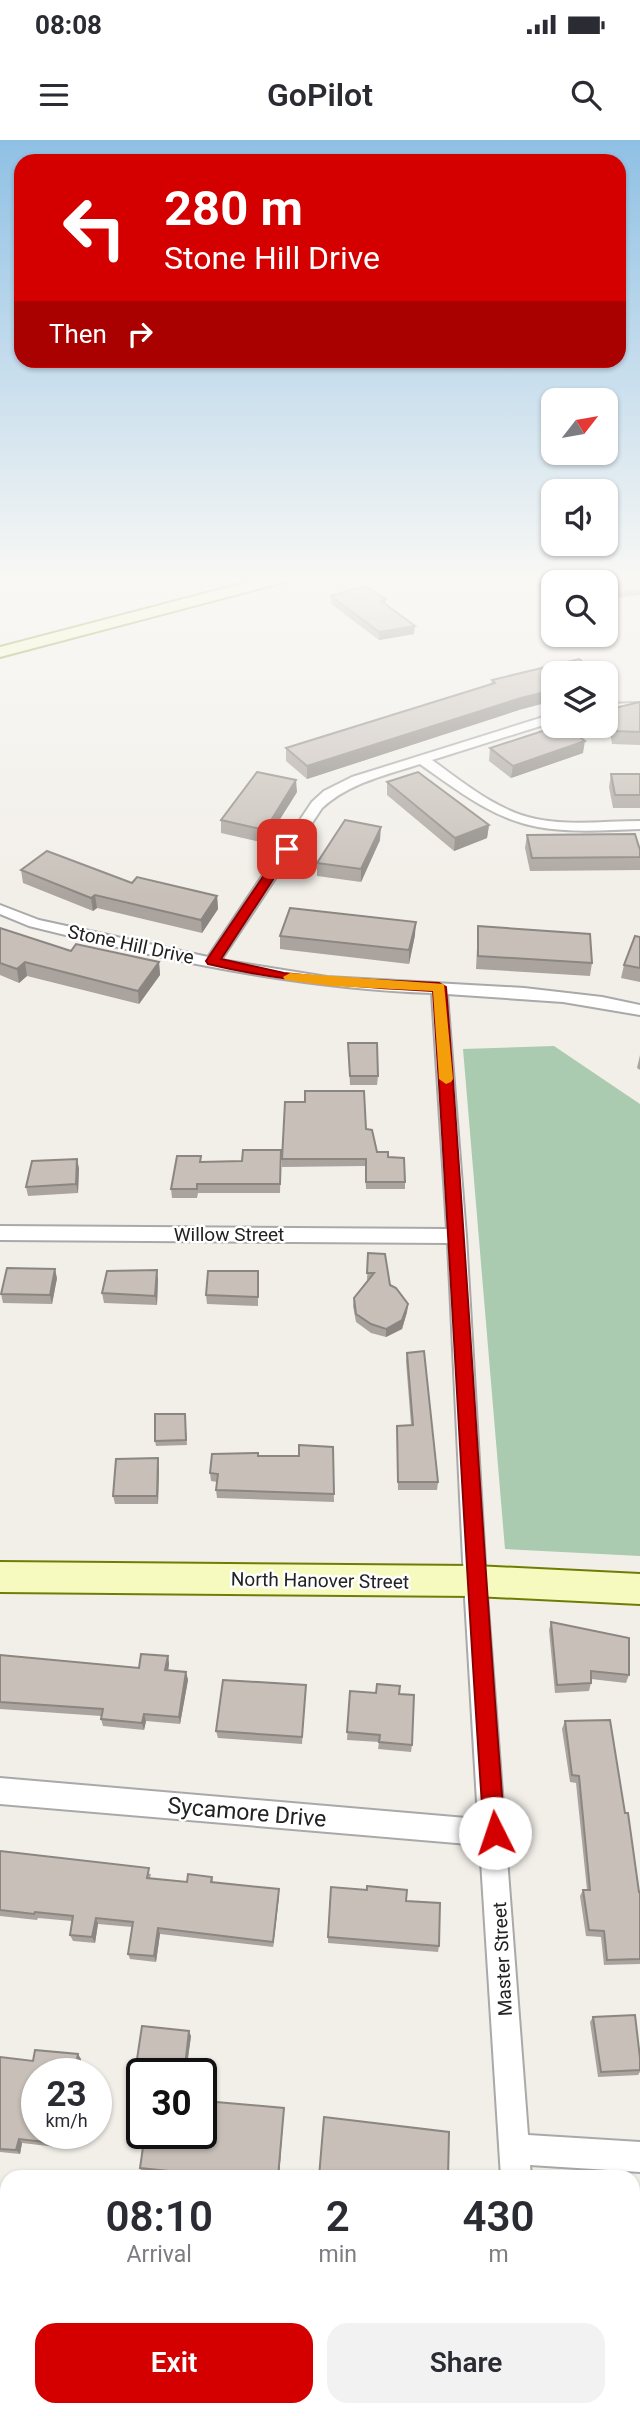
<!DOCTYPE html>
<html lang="en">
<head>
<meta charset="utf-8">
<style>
	body { margin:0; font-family:Roboto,sans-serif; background:#f2f2f3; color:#2b2b33; height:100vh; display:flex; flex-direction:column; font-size:26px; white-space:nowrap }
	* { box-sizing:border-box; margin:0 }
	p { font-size:23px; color:#7c7c81 }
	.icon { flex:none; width:38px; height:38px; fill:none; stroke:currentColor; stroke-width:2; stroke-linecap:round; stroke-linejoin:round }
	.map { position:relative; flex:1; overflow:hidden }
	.details { position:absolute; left:0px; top:2030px; width:640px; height:247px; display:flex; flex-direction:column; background:#fff; border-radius:21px 21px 0 0; box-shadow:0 2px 5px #0004 }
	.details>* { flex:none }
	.hud { position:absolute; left:14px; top:14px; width:612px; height:214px; border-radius:21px; box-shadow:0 2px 5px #0004; background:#d40000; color:#fff; overflow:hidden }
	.needle { width:46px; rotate:59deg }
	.tools { position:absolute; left:541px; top:248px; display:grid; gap:14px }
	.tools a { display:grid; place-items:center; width:77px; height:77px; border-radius:14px; background:#fff; box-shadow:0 2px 5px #0004; font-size:35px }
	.speed { position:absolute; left:21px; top:1918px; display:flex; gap:14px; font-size:35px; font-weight:700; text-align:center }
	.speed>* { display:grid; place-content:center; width:91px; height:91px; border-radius:50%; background:#fff; box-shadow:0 2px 5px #0004; line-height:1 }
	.speed small { font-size:18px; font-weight:400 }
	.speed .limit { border:4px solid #111; border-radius:10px; background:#fff; color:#111 }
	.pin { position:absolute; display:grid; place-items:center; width:60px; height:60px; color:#fff; margin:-30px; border-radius:14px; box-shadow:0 4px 10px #0006 }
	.me { position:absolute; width:77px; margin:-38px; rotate:356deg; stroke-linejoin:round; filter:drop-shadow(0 0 5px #0008) }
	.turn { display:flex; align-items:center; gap:24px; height:147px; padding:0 35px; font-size:32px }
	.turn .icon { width:91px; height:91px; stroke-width:2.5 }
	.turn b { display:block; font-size:49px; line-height:60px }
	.then { display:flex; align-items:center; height:66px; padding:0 35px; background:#0003; gap:14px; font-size:26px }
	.eta { display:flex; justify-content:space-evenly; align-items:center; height:119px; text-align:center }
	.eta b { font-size:42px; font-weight:600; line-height:49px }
	.primary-button { display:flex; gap:14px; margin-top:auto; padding:14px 35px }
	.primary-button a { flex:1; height:80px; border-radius:21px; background:#d40000; color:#fff; font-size:28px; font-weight:600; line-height:80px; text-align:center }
	.primary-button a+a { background:#f2f2f3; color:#2b2b33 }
	.status { display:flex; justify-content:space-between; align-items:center; height:49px; padding:0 35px; background:#fff; direction:ltr }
	.status svg { height:19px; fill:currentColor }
	header { display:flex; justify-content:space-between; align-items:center; height:91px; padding:0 35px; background:#fff; font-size:32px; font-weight:600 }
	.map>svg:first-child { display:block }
	.cemetery { fill:#aacbaf }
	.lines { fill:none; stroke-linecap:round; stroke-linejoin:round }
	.street-casing { stroke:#a9a9a9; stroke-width:4 }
	.secondary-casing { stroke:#707d05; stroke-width:4 }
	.street { fill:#fff; fill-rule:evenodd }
	.secondary { fill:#f7fabf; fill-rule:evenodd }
	.wall { fill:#aba49e }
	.shaded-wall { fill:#8b8681 }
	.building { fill:#c7bfb8; stroke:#8b8681; stroke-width:2 }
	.route { fill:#d40000; stroke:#8a0000; stroke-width:2 }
	.slow { fill:#f59e0b }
	.labels { text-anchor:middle; stroke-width:5; stroke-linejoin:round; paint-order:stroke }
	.street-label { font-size:19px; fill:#222; stroke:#fff }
	.near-street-label { font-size:23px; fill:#222; stroke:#fff }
</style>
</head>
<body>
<div class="status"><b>08:08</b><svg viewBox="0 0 49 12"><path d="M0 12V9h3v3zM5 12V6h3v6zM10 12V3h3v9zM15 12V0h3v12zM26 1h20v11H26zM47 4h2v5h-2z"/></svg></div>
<header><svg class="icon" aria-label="menu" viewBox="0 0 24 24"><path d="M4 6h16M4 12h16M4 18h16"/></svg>GoPilot<svg class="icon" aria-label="search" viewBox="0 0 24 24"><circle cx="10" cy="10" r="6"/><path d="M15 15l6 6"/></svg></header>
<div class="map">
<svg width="640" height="2276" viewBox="0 0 640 2276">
	<rect width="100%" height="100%" fill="#f2efe9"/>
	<path class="cemetery" d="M 554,906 L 640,964 L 640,1416 L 505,1409 L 463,909 Z"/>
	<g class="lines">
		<defs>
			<g id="street">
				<path d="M 640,563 L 640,571 L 606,572 L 606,564 Z"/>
				<path d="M 553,574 L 553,582 L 432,620 C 464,643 497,671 536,679 C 570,686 606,681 640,681 L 640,689 C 606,690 571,693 538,687 C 493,679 457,650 420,624 C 386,635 349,643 322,668 L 221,820 L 327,837 L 524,848 L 602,857 L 640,865 L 640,875 L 563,862 L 447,854 L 466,1096 L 486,1441 L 528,1995 L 640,2002 L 640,2032 L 530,2025 L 531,2037 L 501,2037 L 480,1705 L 0,1664 L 0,1638 L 478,1679 L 464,1441 L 448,1103 L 0,1100 L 0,1086 L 447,1089 L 432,853 C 294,848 162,819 29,786 L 0,774 L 0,765 L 39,780 L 208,817 L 312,662 L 324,651 L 352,637 Z"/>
				<path d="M 0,2137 L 7,2138 L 7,2170 L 0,2169 Z"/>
				<path d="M 523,2270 L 556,2270 L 558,2276 L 524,2276 Z"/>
			</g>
			<g id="secondary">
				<path d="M 260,439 L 287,439 L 284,442 L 0,517 L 0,507 Z"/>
				<path d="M 0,1422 L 475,1426 L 640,1434 L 640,1464 L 475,1456 L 0,1452 Z"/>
			</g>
		</defs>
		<use href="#street" class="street-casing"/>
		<use href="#secondary" class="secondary-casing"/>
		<use href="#street" class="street"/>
		<use href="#secondary" class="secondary"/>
	</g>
	<g class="wall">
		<path d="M 331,456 L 386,459 L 386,464 L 414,494 L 379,500 L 331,464 Z"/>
		<path d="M 492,540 L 519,570 L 307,639 L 286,621 L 286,608 L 491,544 Z"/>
		<path d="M 640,562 L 640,605 L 612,604 L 608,581 L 610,569 Z"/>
		<path d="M 490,608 L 583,613 L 511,638 L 489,621 Z"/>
		<path d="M 611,634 L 640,634 L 640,668 L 613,668 L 609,647 Z"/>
		<path d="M 387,642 L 489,685 L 487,698 L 454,711 L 387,655 Z"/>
		<path d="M 297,652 L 265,703 L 221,693 L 221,680 Z"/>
		<path d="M 527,695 L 640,710 L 640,730 L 530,731 L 525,708 Z"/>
		<path d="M 380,700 L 361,742 L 317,736 L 317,723 Z"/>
		<path d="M 21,730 L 132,743 L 217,756 L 218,769 L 202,793 L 97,768 L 93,771 L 23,743 Z"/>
		<path d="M 478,786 L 592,823 L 590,836 L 476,829 Z"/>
		<path d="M 0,788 L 71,811 L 159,822 L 160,835 L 139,864 L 27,836 L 19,843 L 0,835 Z"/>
		<path d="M 415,795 L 409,824 L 280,809 L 280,796 Z"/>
		<path d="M 640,797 L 640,842 L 621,838 L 624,825 Z"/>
		<path d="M 348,903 L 378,936 L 377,945 L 350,945 Z"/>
		<path d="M 640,915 L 640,930 L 637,928 Z"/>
		<path d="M 366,989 L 377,1012 L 388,1017 L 405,1042 L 405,1049 L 366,1049 L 365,1026 L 282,1027 L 282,1019 Z"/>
		<path d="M 281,1020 L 280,1053 L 198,1053 L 197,1058 L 172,1058 L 171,1049 L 201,1022 Z"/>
		<path d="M 79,1028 L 78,1053 L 28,1056 L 26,1047 Z"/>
		<path d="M 368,1113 L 390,1145 L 408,1164 L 407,1172 L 402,1189 L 386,1197 L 371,1193 L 356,1182 L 353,1166 L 354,1158 L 367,1141 Z"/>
		<path d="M 258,1131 L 258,1166 L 207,1164 L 206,1155 Z"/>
		<path d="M 57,1138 L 52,1164 L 3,1163 L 1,1154 Z"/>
		<path d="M 158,1139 L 157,1165 L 104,1163 L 102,1153 Z"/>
		<path d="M 407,1213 L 438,1342 L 437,1350 L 398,1350 L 397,1286 L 411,1285 L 406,1221 Z"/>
		<path d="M 185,1274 L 187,1305 L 156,1306 L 155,1301 Z"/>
		<path d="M 333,1307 L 334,1362 L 217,1358 L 216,1350 L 217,1342 L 211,1341 L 210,1333 L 258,1316 L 299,1316 Z"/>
		<path d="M 159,1327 L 158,1364 L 115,1364 L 113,1356 Z"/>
		<path d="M 551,1482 L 629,1535 L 626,1543 L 591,1539 L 591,1543 L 589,1551 L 555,1553 L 549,1490 Z"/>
		<path d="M 0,1515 L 139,1528 L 168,1516 L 169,1524 L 168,1531 L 186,1532 L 188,1540 L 180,1584 L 146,1581 L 144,1590 L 103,1586 L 101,1579 L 101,1576 L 0,1569 Z"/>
		<path d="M 306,1545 L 302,1604 L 218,1598 L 216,1591 Z"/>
		<path d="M 350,1551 L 399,1554 L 412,1605 L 411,1612 L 378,1609 L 379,1602 L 347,1600 Z"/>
		<path d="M 565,1581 L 639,1752 L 640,1752 L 640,1824 L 604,1825 L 601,1797 L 586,1796 L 580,1756 L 583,1750 L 587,1750 L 576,1643 L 570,1642 L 562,1589 Z"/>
		<path d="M 0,1711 L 151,1734 L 150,1738 L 187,1742 L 212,1737 L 213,1742 L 279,1756 L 273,1807 L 160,1794 L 156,1822 L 130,1819 L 128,1814 L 132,1787 L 98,1784 L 95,1803 L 73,1801 L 70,1795 L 72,1781 L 38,1778 L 37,1780 L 0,1776 Z"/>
		<path d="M 367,1750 L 406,1761 L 439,1806 L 438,1812 L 328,1803 L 328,1797 Z"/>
		<path d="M 593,1877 L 640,1918 L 640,1932 L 638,1935 L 598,1937 L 590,1882 Z"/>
		<path d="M 191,1896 L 187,1926 L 209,1933 L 206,1961 L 284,1968 L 279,2037 L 193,2037 L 142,2032 L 140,2028 L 201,1934 L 142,1934 L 142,1944 L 136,1943 L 134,1939 Z"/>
		<path d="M 0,1917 L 33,1921 L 81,1919 L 78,1934 L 37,1934 L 37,1993 L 68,1993 L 65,2008 L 22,2003 L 20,2014 L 0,2012 Z"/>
	</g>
	<g class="shaded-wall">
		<path d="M 640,451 L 640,455 L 606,459 L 606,454 Z"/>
		<path d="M 415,486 L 414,494 L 379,500 L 379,492 Z"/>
		<path d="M 553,550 L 553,561 L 519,570 L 307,639 L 307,626 L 521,558 Z"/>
		<path d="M 585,601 L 583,613 L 511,638 L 513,626 Z"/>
		<path d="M 296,640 L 297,652 L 265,703 L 265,690 Z"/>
		<path d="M 489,685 L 487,698 L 454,711 L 455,698 Z"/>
		<path d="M 381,687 L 380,700 L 361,742 L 361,729 Z"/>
		<path d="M 95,755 L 97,768 L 93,771 L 91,758 Z"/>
		<path d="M 217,756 L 218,769 L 202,793 L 201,780 Z"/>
		<path d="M 416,782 L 415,795 L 409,824 L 409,810 Z"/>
		<path d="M 25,822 L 27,836 L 19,843 L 17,829 Z"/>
		<path d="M 159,822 L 160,835 L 139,864 L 138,851 Z"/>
		<path d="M 77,1019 L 79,1028 L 78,1053 L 76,1044 Z"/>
		<path d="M 55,1129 L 57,1138 L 52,1164 L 50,1155 Z"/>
		<path d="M 157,1130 L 158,1139 L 157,1165 L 155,1156 Z"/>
		<path d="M 408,1164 L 407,1172 L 402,1189 L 386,1197 L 386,1189 Z"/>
		<path d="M 158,1318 L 159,1327 L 158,1364 L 157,1356 Z"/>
		<path d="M 168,1516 L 169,1524 L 167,1538 L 165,1530 Z"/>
		<path d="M 186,1532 L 188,1540 L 180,1584 L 179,1577 Z"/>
		<path d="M 144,1574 L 146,1581 L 144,1590 L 142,1583 Z"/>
		<path d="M 279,1749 L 279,1756 L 273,1807 L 273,1802 Z"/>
		<path d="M 96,1778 L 98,1784 L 95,1803 L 92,1797 Z"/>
		<path d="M 158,1788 L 160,1794 L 156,1822 L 154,1816 Z"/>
		<path d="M 189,1891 L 191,1896 L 186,1931 L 185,1926 Z"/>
		<path d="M 78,1914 L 81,1919 L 78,1934 L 74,1934 Z"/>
		<path d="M 208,1928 L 209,1933 L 206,1965 L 205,1961 Z"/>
		<path d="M 284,1968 L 279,2037 L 278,2037 Z"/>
		<path d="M 64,1993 L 68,1993 L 65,2008 L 62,2004 Z"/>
		<path d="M 19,1999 L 22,2003 L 20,2014 L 16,2010 Z"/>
	</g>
	<g class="building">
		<path d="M 597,439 L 628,439 L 640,447 L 640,451 L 606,454 L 606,443 L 599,443 Z"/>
		<path d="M 365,446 L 386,459 L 381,461 L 415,486 L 379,492 L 331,456 Z"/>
		<path d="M 579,519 L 599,534 L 553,534 L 553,550 L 521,558 L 307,626 L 286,608 L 495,543 L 492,540 Z"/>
		<path d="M 640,562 L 640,592 L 614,591 L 610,569 Z"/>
		<path d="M 558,586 L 564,586 L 585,601 L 513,626 L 490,608 Z"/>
		<path d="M 257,632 L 296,640 L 265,690 L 221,680 Z"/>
		<path d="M 418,632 L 489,685 L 455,698 L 387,642 Z"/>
		<path d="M 611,634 L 640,634 L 640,655 L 615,655 Z"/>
		<path d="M 345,680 L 381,687 L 361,729 L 317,723 Z"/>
		<path d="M 635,694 L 640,710 L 640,717 L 532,718 L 527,695 Z"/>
		<path d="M 47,711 L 132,743 L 137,737 L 217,756 L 201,780 L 95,755 L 91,758 L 21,730 Z"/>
		<path d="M 290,768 L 416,782 L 409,810 L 280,796 Z"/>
		<path d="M 478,786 L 590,794 L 592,823 L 478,816 Z"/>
		<path d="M 0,788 L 71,811 L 76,804 L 159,822 L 138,851 L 25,822 L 17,829 L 0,823 Z"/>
		<path d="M 635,796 L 640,797 L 640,828 L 624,825 Z"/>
		<path d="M 348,903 L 377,903 L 378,936 L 350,936 Z"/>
		<path d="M 305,951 L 364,951 L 366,989 L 372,990 L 377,1012 L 388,1012 L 388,1017 L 404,1018 L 405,1042 L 366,1042 L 366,1019 L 282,1019 L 285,962 L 305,962 Z"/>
		<path d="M 243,1010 L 281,1010 L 280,1044 L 197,1044 L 197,1049 L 171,1049 L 177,1016 L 201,1016 L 200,1022 L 242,1021 Z"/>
		<path d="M 77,1019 L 76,1044 L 26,1047 L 32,1021 Z"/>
		<path d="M 368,1113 L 385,1114 L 390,1145 L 396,1148 L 408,1164 L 402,1180 L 386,1189 L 371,1184 L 356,1174 L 354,1158 L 374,1133 L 367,1133 Z"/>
		<path d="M 7,1128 L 55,1129 L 50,1155 L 1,1154 Z"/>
		<path d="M 157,1130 L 155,1156 L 102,1153 L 107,1131 Z"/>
		<path d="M 208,1131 L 258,1131 L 258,1157 L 206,1155 Z"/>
		<path d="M 424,1211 L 438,1342 L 398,1342 L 397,1286 L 413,1285 L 407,1213 Z"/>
		<path d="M 155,1274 L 185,1274 L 186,1300 L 155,1301 Z"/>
		<path d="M 299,1305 L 333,1307 L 334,1354 L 216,1350 L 218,1334 L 210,1333 L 212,1314 L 258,1313 L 258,1316 L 299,1316 Z"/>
		<path d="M 158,1318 L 157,1356 L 113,1356 L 116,1319 Z"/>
		<path d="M 551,1482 L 629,1498 L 629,1535 L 591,1531 L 591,1543 L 557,1545 Z"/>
		<path d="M 141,1514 L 168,1516 L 165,1530 L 186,1532 L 179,1577 L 144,1574 L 142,1583 L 101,1579 L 103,1569 L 0,1562 L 0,1515 L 139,1528 Z"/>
		<path d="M 223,1540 L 306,1545 L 302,1597 L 216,1591 Z"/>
		<path d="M 377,1544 L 400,1546 L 399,1554 L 414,1555 L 412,1605 L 379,1602 L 380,1595 L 347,1592 L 350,1551 L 376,1553 Z"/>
		<path d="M 610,1580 L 625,1673 L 628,1673 L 639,1752 L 640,1752 L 640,1819 L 607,1820 L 604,1791 L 589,1790 L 583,1750 L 590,1750 L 579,1636 L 572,1635 L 565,1581 Z"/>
		<path d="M 0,1711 L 149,1728 L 147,1738 L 187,1742 L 188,1734 L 212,1737 L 211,1742 L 279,1749 L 273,1802 L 158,1788 L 154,1816 L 128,1814 L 133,1782 L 96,1778 L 92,1797 L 70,1795 L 73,1776 L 35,1772 L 34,1774 L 0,1770 Z"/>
		<path d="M 367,1746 L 407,1750 L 406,1761 L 440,1763 L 439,1806 L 328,1797 L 331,1747 L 367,1750 Z"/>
		<path d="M 635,1875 L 640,1918 L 640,1930 L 601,1932 L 593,1877 Z"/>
		<path d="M 142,1886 L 189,1891 L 185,1926 L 208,1928 L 205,1961 L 284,1968 L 278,2037 L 226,2037 L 140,2028 L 145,1993 L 201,1993 L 201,1934 L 142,1934 L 142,1940 L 134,1939 Z"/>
		<path d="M 35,1910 L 78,1914 L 74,1934 L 37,1934 L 37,1993 L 64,1993 L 62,2004 L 19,1999 L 16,2010 L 0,2009 L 0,1917 L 33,1921 Z"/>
		<path d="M 324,1977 L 449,1992 L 448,2037 L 319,2037 Z"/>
		<path d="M 634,2091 L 640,2092 L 640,2176 L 634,2176 Z"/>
	</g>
	<linearGradient id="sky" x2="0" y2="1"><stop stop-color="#8fc0e4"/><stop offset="0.58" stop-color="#f9f8f5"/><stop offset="1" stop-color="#f9f8f5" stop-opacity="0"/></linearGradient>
	<rect width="640" height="758" fill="url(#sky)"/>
	<path class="route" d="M 287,706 L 293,709 L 221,819 L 284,833 L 331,838 L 439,843 L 446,847 C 468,1129 482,1411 505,1693 L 502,1701 L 495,1704 L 487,1701 L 484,1693 C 464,1413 452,1132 433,851 C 356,847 283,842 208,824 L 206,821 L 283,707 Z"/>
	<path class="slow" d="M 290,833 L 444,844 L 453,939 L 451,942 L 446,944 L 439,939 L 433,851 L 331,846 L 285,840 L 283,837 Z"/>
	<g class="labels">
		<g class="street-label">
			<text transform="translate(131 804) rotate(12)" y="7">Stone Hill Drive</text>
			<text x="229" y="1101">Willow Street</text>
			<text transform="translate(320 1440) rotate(1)" y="7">North Hanover Street</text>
			<text transform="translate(502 1819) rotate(-93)" y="7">Master Street</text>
		</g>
		<g class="near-street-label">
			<text transform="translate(247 1672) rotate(5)" y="8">Sycamore Drive</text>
		</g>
	</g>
</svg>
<div class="tools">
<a><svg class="needle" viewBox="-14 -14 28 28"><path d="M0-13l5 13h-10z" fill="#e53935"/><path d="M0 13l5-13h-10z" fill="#7c7c81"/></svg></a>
<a><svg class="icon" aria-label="sound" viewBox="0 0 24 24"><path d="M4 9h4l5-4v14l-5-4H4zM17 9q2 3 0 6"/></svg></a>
<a><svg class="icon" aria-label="search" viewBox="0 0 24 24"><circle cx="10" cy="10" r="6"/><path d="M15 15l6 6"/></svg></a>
<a><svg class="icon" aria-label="layers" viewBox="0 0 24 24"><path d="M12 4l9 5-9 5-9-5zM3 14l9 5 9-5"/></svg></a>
</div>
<div class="speed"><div>23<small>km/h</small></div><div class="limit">30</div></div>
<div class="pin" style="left:287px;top:709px;background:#d93025"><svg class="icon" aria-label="arrive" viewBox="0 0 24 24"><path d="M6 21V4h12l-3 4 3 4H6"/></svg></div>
<svg class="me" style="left:495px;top:1693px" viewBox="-20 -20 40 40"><circle r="19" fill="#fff"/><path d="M0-13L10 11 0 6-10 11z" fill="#d40000"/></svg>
<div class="hud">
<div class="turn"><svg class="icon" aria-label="left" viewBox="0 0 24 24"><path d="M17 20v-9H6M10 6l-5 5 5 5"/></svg><div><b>280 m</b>Stone Hill Drive</div></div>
<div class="then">Then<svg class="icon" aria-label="right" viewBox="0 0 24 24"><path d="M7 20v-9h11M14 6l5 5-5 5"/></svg></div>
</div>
<section class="details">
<div class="eta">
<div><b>08:10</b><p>Arrival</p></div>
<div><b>2</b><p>min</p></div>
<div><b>430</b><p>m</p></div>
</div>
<div class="primary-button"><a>Exit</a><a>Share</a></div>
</section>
</div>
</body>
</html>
